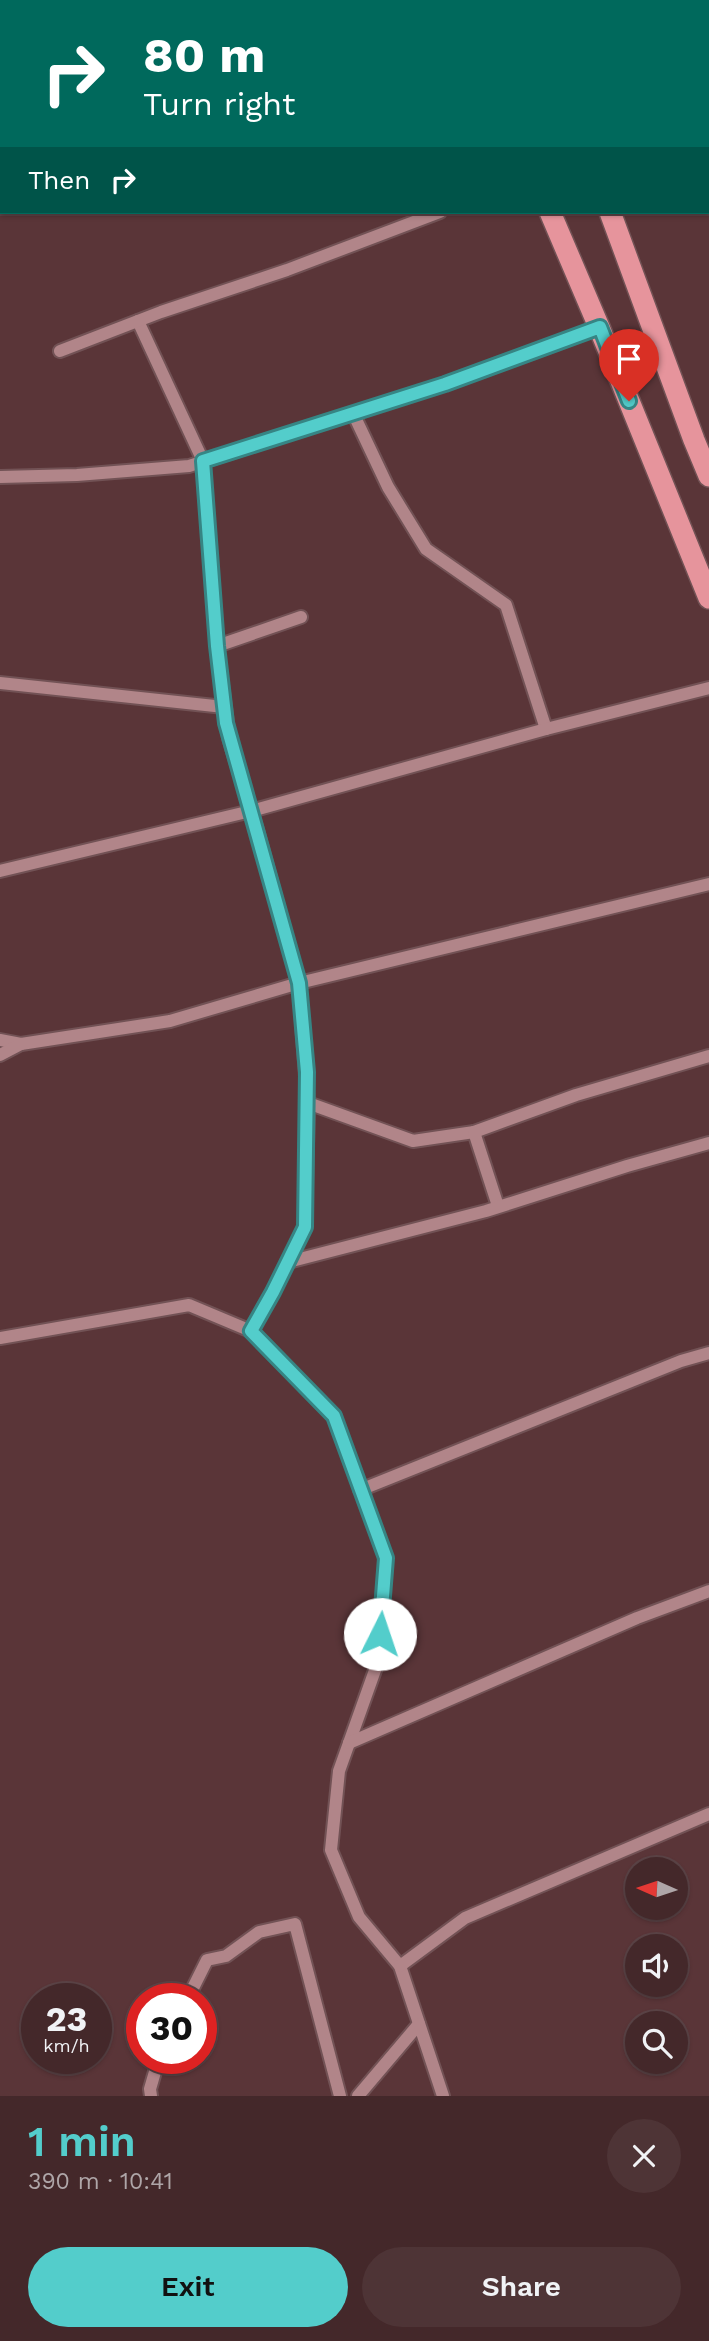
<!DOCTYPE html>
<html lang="en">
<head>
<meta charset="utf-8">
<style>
	body { margin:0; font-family:"Work Sans",sans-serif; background:#4e3436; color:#f1f3f6; height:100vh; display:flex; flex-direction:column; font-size:26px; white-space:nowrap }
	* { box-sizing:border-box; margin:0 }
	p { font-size:23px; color:#afa6a8 }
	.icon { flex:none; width:38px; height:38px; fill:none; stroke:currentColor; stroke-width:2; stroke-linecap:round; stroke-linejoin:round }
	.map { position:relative; height:2096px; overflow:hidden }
	.sheet { display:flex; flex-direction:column; background:#44282a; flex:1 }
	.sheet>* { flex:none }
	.top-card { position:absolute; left:0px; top:0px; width:710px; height:214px; box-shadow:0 2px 5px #0004,0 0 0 2px #5c4447; background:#00695c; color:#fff; overflow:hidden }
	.needle { width:46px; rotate:273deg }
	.fabs { position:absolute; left:625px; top:1857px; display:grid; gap:14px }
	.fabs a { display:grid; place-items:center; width:63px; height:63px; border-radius:50%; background:#44282a; box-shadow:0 2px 5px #0004,0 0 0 2px #5c4447; font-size:35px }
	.speed { position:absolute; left:21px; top:1983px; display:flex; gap:14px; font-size:35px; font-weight:700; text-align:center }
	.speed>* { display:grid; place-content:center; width:91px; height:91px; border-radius:50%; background:#44282a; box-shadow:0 2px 5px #0004,0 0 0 2px #5c4447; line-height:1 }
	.speed small { font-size:18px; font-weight:400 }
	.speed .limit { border:10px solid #d22; background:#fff; color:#111 }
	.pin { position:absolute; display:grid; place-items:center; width:60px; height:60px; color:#fff; margin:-72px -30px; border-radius:50% 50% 50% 0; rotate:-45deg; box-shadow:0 0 7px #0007 }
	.pin .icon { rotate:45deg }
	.me { position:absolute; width:77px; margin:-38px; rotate:4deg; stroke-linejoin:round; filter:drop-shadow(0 0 5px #0008) }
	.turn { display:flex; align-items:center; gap:24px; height:147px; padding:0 28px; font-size:32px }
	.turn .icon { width:91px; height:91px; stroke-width:2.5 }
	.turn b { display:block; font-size:49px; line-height:60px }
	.then { display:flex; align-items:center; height:66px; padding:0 28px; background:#0003; gap:14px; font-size:26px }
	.round { display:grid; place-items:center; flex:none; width:74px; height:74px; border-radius:37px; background:#4e3436 }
	.overview { display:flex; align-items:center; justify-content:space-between; height:119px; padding:0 28px }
	h1 { font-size:42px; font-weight:600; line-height:52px; color:#53cdcb }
	.primary-button { display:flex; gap:14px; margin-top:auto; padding:14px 28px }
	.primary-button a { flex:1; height:80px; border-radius:42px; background:#53cdcb; color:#111; font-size:28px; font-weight:600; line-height:80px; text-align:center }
	.primary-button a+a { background:#4e3436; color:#f1f3f6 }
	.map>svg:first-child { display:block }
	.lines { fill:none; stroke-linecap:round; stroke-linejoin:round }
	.minor-casing { stroke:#725255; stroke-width:16 }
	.highway-casing { stroke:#725255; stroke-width:24 }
	.minor { stroke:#b18589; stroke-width:12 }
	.highway { stroke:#e6949c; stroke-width:21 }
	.route-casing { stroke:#368584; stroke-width:18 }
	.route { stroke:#53cdcb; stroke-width:12 }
</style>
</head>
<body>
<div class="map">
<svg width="709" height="2096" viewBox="0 0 709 2096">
	<rect width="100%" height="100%" fill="#5a3538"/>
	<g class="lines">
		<defs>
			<g id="minor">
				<path d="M 0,104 L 2,107"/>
				<path d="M 709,140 L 709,139"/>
				<path d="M 138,321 L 203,461 L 217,646 L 229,738 L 257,830 L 299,983 L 308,1103 L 305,1227 L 273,1292 L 251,1331"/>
				<path d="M 60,351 L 161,312 L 287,270 L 440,212"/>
				<path d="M 353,413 L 388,487 L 426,549 L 506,605 L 546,729"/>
				<path d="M 0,477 L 77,475 L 189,466 L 445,384 L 599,327"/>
				<path d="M 217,646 L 301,617"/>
				<path d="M 0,683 L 224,707"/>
				<path d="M 0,871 L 251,811 L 546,729 L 709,688"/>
				<path d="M 0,1040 L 21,1044"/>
				<path d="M 0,1055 L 21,1044 L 170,1021 L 299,983 L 709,884"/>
				<path d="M 308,1103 L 413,1141 L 474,1132"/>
				<path d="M 498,1206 L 474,1132 L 576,1095 L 709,1056"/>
				<path d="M 288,1262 L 486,1211 L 627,1166 L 709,1143"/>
				<path d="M 0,1338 L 189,1305 L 251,1331 L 334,1416 L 386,1558 L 379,1659 L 339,1771 L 331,1850 L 359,1917 L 400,1966 L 443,2096"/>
				<path d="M 360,1490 L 681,1361 L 709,1353"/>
				<path d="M 349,1743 L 637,1618 L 709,1591"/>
				<path d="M 400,1966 L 465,1918 L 709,1814"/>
				<path d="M 188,1998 L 207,1960 L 226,1956 L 259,1932 L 295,1924 L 340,2096"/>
				<path d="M 151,2096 L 150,2089 L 159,2058"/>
				<path d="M 358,2096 L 419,2024"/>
			</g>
			<g id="highway">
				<path d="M 468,0 L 469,2"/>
				<path d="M 520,0 L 520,2"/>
				<path d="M 550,212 L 599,327 L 709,598"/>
				<path d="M 610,212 L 694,440 L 709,476"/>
			</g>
		</defs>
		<use href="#minor" class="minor-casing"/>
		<use href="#highway" class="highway-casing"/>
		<use href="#minor" class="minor"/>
		<use href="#highway" class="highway"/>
	</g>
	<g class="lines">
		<defs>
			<path id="route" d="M 380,1634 L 386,1558 L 334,1416 L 251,1331 L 273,1292 L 305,1227 L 307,1072 L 299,983 L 226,723 L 217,646 L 203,461 L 445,384 L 600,327 L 629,401"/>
		</defs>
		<use href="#route" class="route-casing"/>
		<use href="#route" class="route"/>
	</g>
</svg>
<div class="fabs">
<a><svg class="needle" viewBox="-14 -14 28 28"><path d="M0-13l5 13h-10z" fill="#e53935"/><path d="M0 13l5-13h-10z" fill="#afa6a8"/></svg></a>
<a><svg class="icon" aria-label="sound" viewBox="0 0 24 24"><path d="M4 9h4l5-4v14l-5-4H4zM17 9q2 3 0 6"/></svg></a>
<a><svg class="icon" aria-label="search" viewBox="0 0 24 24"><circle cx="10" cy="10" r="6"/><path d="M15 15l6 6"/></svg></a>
</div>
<div class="speed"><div>23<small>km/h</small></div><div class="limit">30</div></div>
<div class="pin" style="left:629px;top:401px;background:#d93025"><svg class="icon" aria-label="arrive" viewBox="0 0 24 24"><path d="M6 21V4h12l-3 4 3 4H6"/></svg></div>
<svg class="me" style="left:380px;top:1634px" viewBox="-20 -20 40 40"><circle r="19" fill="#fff"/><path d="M0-13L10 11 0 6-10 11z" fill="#53cdcb"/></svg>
<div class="top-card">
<div class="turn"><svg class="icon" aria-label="right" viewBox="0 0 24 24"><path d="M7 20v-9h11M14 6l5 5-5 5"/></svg><div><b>80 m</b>Turn right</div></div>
<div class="then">Then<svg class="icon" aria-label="right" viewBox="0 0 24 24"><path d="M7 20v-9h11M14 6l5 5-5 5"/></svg></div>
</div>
</div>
<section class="sheet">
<div class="overview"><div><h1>1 min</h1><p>390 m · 10:41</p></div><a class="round"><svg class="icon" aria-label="close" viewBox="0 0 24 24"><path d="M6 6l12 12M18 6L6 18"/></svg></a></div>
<div class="primary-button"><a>Exit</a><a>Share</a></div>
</section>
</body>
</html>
